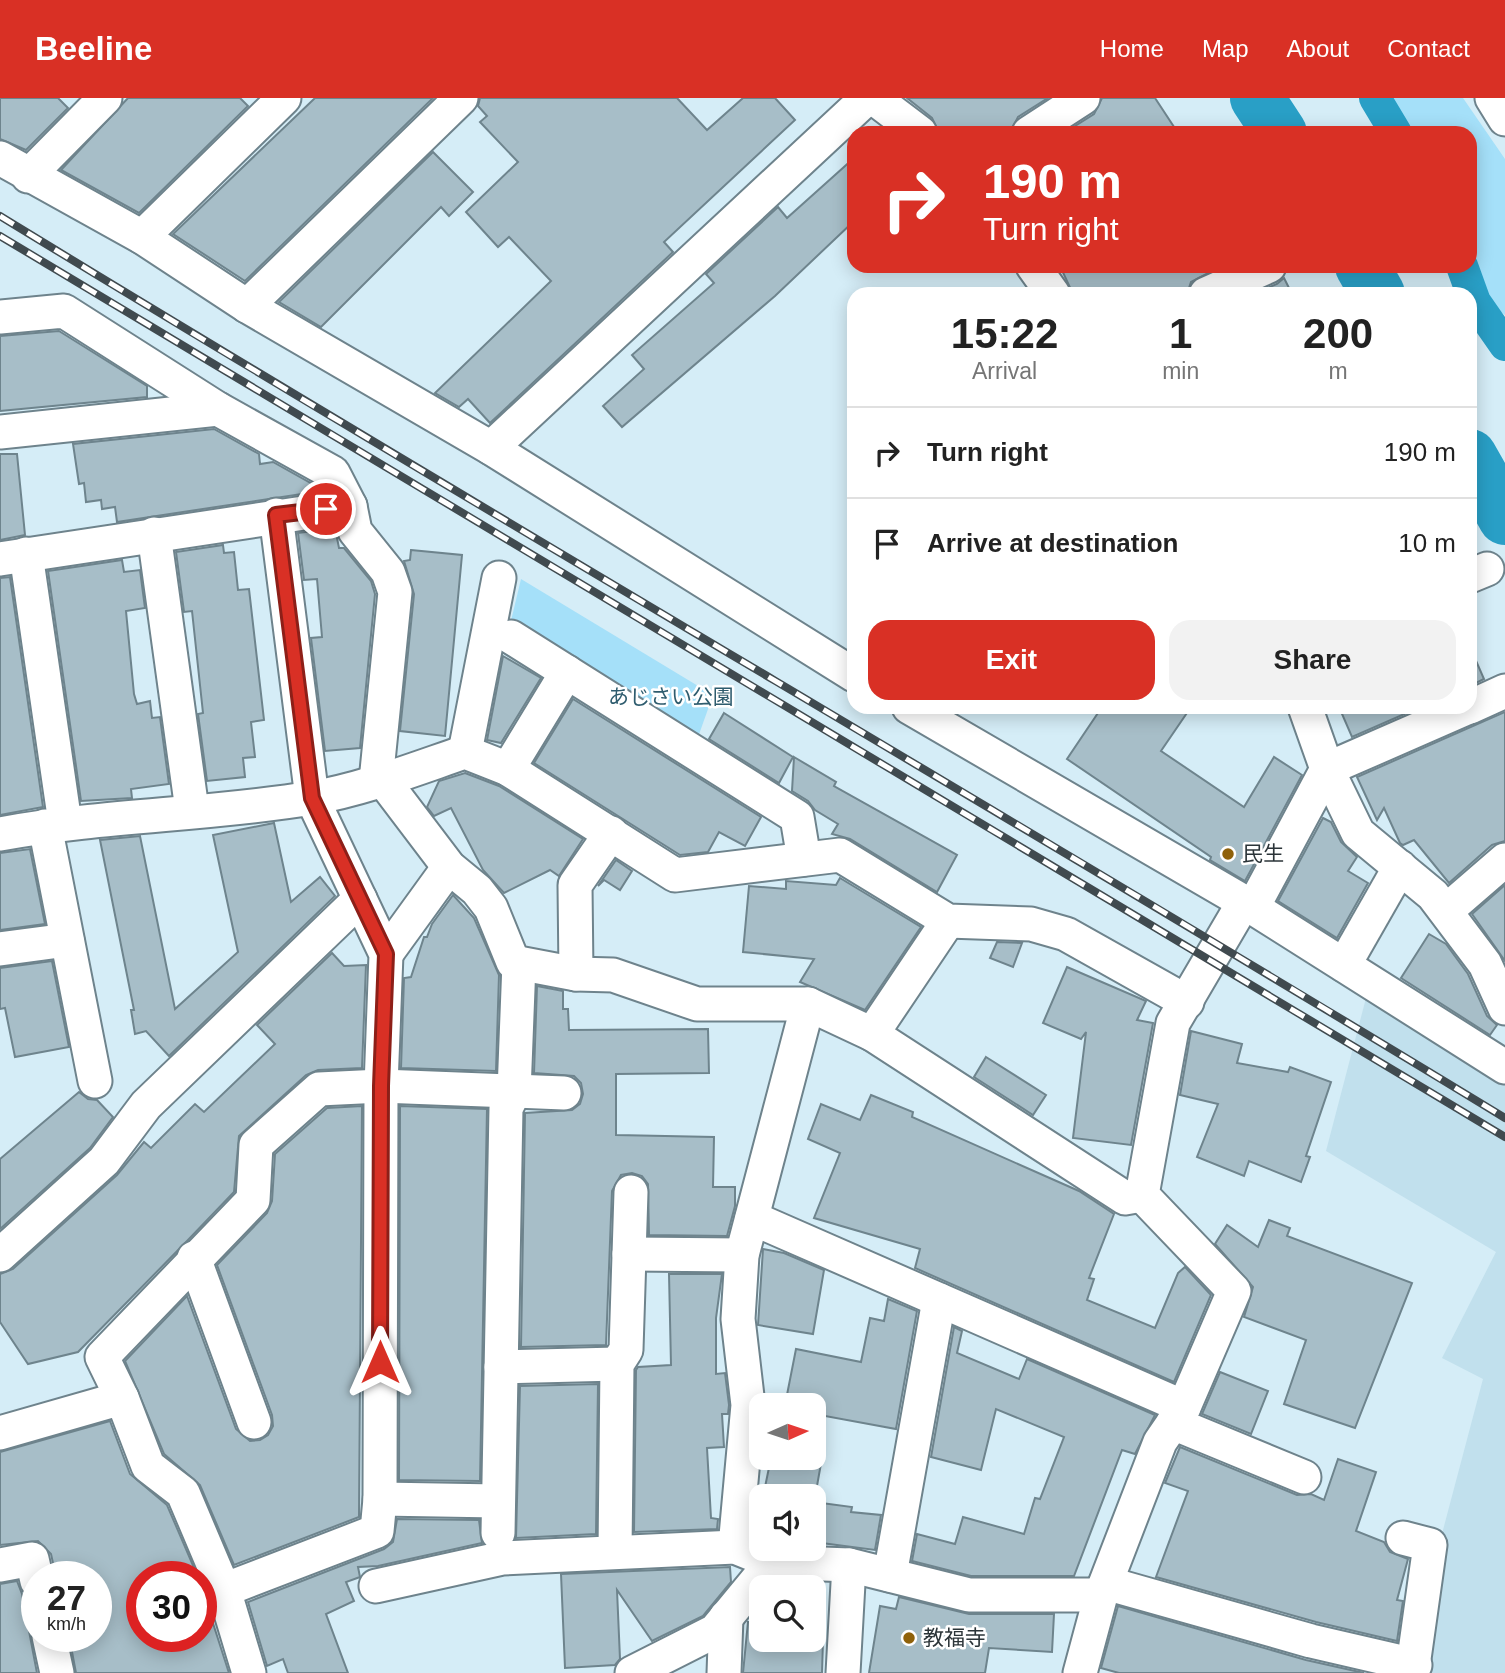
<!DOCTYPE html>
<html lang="en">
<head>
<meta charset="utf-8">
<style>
	body { margin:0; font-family:Arial,"Noto Sans JP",sans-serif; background:#f2f2f2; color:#222; height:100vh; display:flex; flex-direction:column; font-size:26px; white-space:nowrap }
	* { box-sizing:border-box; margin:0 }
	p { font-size:23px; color:#767676 }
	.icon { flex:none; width:38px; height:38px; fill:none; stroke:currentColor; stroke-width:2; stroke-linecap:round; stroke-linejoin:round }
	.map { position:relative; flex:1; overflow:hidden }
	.sheet { position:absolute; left:847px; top:189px; width:630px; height:427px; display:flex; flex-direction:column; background:#fff; border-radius:21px; box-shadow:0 4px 18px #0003 }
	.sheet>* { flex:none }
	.guide { position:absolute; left:847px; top:28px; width:630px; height:147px; border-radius:21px; box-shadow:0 4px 18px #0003; background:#d93025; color:#fff; overflow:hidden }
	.needle { width:46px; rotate:87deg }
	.fabs { position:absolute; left:749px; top:1295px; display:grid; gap:14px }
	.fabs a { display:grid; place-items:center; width:77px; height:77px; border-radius:14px; background:#fff; box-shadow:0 4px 18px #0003; font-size:35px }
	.speed { position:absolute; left:21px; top:1463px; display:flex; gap:14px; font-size:35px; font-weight:700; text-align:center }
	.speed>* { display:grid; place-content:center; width:91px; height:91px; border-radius:50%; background:#fff; box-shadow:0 4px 18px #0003; line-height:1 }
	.speed small { font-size:18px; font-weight:400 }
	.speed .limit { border:10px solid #d22; background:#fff; color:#111 }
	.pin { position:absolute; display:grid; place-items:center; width:60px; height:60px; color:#fff; margin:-30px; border:4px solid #fff; border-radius:50%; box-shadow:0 2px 7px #0007 }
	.me { position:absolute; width:77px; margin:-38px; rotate:0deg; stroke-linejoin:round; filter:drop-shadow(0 0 5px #0008) }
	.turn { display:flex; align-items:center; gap:24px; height:147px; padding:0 21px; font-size:32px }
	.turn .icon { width:91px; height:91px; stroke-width:2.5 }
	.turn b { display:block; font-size:49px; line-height:60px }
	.eta { display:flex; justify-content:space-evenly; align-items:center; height:119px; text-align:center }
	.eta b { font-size:42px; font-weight:700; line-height:49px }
	.button { display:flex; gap:14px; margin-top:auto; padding:14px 21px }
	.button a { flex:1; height:80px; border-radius:21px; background:#d93025; color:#fff; font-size:28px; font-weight:700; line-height:80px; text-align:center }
	.button a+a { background:#f2f2f2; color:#222 }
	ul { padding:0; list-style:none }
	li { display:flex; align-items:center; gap:21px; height:91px; padding:0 21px; border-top:2px solid #e0e0e0 }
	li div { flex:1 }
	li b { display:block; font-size:26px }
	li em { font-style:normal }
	header { display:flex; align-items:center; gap:42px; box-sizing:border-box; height:98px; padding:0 35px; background:#d93025; color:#fff }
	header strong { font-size:33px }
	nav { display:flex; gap:38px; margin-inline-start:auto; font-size:24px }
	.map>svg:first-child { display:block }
	.built { fill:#c1e0ed }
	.green { fill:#a5e0f9 }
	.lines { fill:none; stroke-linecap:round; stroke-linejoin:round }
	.canal { stroke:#299fc6; stroke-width:32 }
	.river { stroke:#299fc6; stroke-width:54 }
	.building { fill:#a7bec8; stroke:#6e848d; stroke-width:2 }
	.minor-casing { stroke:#6e838c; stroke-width:37 }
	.minor { stroke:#fff; stroke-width:33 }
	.rail-casing { stroke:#404a4f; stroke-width:8 }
	.rail { stroke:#fff; stroke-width:5; stroke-dasharray:16; stroke-linecap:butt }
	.route-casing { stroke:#8d1f18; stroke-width:18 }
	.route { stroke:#d93025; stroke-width:12 }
	.poi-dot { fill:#8f610a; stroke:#fff; stroke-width:2.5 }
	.labels { text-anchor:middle; stroke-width:5; stroke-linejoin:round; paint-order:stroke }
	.park-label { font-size:21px; fill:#2e5c6e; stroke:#fff }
	.poi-label { font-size:21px; fill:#2b3438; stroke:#fff; text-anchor:start }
</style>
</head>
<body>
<header>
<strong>Beeline</strong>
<nav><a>Home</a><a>Map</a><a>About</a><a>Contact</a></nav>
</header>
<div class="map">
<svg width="1505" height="1575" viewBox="0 0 1505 1575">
	<rect width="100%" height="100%" fill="#d5edf7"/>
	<path class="built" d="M 1366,900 L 1505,978 L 1505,1575 L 1421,1575 L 1443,1432 L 1483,1281 L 1442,1260 L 1496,1154 L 1326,1053 Z"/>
	<g class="green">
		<path d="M 1390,0 L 1463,0 L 1505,61 L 1505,217 L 1487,203 L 1470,161 L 1470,35 L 1412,35 Z"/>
		<path d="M 521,481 L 713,597 L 697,642 L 510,527 Z"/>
	</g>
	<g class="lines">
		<g class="canal">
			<path d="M 1375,0 L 1396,35"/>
			<path d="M 1462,168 L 1475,204 L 1505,247"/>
		</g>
		<g class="river">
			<path d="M 1257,0 L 1280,35"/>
			<path d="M 1362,168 L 1378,196"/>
			<path d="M 1470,358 L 1505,420"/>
		</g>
	</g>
	<g class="building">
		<path d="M 0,0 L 58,0 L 68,10 L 26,52 L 0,41 Z"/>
		<path d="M 128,0 L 240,0 L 248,8 L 139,115 L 61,72 Z"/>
		<path d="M 315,0 L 433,0 L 245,183 L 173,136 Z"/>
		<path d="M 480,0 L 677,0 L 707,32 L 743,0 L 775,0 L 795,22 L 664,144 L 673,154 L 490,325 L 468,301 L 459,309 L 435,295 L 551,183 L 509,139 L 498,149 L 466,114 L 518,64 L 480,24 L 487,18 L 478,8 Z"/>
		<path d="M 907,0 L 1048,0 L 1018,19 L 1010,35 L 939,35 L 932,20 Z"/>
		<path d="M 1102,0 L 1155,0 L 1178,35 L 1064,35 L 1094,16 Z"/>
		<path d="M 433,54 L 473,94 L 449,118 L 441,109 L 321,229 L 279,204 Z"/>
		<path d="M 854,60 L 854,123 L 775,198 L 622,329 L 603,308 L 644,271 L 632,257 L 714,185 L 706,176 L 778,109 L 787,120 Z"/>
		<path d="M 1060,168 L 1222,168 L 1191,184 L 1187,196 L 1073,196 Z"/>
		<path d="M 1284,180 L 1292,196 L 1253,196 L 1277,186 Z"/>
		<path d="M 59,233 L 147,288 L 147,299 L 0,313 L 0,238 Z"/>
		<path d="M 214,331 L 259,356 L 260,366 L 273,364 L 314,387 L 315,394 L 117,424 L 115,409 L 102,411 L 101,402 L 86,404 L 84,385 L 79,386 L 73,346 Z"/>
		<path d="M 0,356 L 17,356 L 25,437 L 0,442 Z"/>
		<path d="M 328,431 L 329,436 L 336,435 L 339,450 L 344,450 L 371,483 L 375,496 L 360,650 L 325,653 L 311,540 L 322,539 L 317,481 L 304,482 L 298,435 Z"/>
		<path d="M 223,447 L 224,455 L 234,454 L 238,492 L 249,491 L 264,622 L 251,624 L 255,659 L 243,660 L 245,679 L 207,683 L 198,616 L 203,615 L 192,513 L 184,514 L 176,454 Z"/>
		<path d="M 411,452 L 462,457 L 445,638 L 400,633 L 414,496 L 404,463 L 410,462 Z"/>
		<path d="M 122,462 L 124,474 L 140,472 L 145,510 L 126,513 L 134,596 L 137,606 L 150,603 L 152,620 L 160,619 L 169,686 L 131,691 L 132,700 L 81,703 L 48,473 Z"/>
		<path d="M 10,479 L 43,709 L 0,717 L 0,480 Z"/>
		<path d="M 1470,549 L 1484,581 L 1470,588 Z"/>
		<path d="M 503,558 L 541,580 L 501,645 L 487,642 Z"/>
		<path d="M 573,601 L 761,719 L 745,748 L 719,734 L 708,754 L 680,757 L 534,665 Z"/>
		<path d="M 1102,609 L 1191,609 L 1161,653 L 1244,709 L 1274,659 L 1302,677 L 1245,783 L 1210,762 L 1211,759 L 1067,661 Z"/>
		<path d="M 1339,609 L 1415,609 L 1416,611 L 1352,639 Z"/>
		<path d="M 1505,614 L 1505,743 L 1492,747 L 1449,785 L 1414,742 L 1403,747 L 1400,745 L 1384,710 L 1377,722 L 1357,679 Z"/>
		<path d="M 724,615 L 793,659 L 779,685 L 709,641 Z"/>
		<path d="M 794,659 L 836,684 L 834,688 L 957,757 L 937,794 L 850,741 L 832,736 L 838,726 L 815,712 L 808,703 L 792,693 Z"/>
		<path d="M 465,675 L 499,688 L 583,741 L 559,778 L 550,772 L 504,795 L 483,772 L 451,710 L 434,718 L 427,709 L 439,683 Z"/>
		<path d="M 1323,720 L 1331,724 L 1341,744 L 1357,759 L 1348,773 L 1368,785 L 1337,840 L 1278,803 Z"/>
		<path d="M 274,725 L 291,804 L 320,779 L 335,798 L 169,958 L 146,933 L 135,936 L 131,912 L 134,912 L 100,742 L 140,738 L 175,911 L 238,854 L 213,737 Z"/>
		<path d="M 30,751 L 45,826 L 0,832 L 0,755 Z"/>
		<path d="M 616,762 L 632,773 L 620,792 L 604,782 L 598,788 Z"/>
		<path d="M 840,780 L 921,829 L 865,912 L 800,884 L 814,861 L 743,854 L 749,788 L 786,791 L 786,783 L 836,787 Z"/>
		<path d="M 1505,787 L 1505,863 L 1472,816 Z"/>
		<path d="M 453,797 L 474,820 L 499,877 L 496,973 L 401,970 L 404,880 L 411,879 L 424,839 L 427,839 L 432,826 Z"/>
		<path d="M 1429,836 L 1446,846 L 1468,876 L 1487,918 L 1497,927 L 1490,937 L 1401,880 Z"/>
		<path d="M 997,844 L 1022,845 L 1013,869 L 990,860 Z"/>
		<path d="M 332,855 L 344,868 L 366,867 L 362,970 L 318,972 L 306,977 L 239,1038 L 234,1094 L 188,1142 L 78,1254 L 28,1266 L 0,1224 L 0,1176 L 13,1171 L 117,1077 L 144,1044 L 151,1050 L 195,1006 L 204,1014 L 275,946 L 257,927 Z"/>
		<path d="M 52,863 L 69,949 L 15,959 L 5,910 L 0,911 L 0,870 Z"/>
		<path d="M 1067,869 L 1146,903 L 1137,922 L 1153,925 L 1131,1047 L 1073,1040 L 1086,934 L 1081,941 L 1043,925 Z"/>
		<path d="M 537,888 L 563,893 L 563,911 L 568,911 L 569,932 L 708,931 L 709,975 L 616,976 L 616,1037 L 714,1039 L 713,1089 L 735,1089 L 735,1108 L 727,1138 L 649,1137 L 648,1086 L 642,1078 L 632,1075 L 621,1077 L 612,1093 L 606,1247 L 521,1249 L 525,1015 L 572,1012 L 580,1006 L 583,996 L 581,985 L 574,978 L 534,975 Z"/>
		<path d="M 1191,933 L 1242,946 L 1237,965 L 1288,974 L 1290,969 L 1331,984 L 1306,1058 L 1310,1059 L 1301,1084 L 1249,1063 L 1244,1078 L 1197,1059 L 1218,1006 L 1180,997 Z"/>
		<path d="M 986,959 L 1046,997 L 1033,1017 L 974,979 Z"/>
		<path d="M 79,994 L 88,1001 L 97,1002 L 113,1019 L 90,1050 L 0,1131 L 0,1061 Z"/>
		<path d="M 871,997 L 913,1014 L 912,1019 L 1079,1093 L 1114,1116 L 1089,1180 L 1094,1181 L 1087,1202 L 1155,1230 L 1178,1175 L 1185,1169 L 1211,1197 L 1174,1284 L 915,1170 L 920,1151 L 814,1120 L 840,1055 L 808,1041 L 821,1006 L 860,1022 Z"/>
		<path d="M 362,1008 L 359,1419 L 234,1467 L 200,1387 L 164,1356 L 125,1263 L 187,1198 L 236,1331 L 250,1343 L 260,1342 L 268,1337 L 273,1328 L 272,1317 L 217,1167 L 267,1115 L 272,1103 L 275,1056 L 327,1010 Z"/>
		<path d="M 400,1008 L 487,1011 L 480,1383 L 399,1382 Z"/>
		<path d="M 1269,1122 L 1290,1130 L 1287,1138 L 1412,1185 L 1355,1330 L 1284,1306 L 1306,1242 L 1244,1219 L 1253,1189 L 1215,1146 L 1227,1127 L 1258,1149 Z"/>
		<path d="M 763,1151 L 784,1155 L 824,1172 L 813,1236 L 758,1227 Z"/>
		<path d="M 669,1176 L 722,1176 L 716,1220 L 716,1276 L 725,1275 L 729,1307 L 728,1316 L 722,1316 L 724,1349 L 707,1350 L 711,1420 L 718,1421 L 717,1431 L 634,1434 L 636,1272 L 638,1269 L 671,1267 Z"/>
		<path d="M 888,1201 L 917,1213 L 896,1331 L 814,1316 L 814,1307 L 785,1307 L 796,1251 L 861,1264 L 870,1220 L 884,1223 Z"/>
		<path d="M 954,1229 L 962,1233 L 957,1255 L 1019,1281 L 1027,1261 L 1155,1317 L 1135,1356 L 1122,1352 L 1074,1478 L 971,1478 L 912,1463 L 917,1436 L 955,1446 L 963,1419 L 1024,1436 L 1035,1400 L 1040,1401 L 1064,1339 L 996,1311 L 981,1372 L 931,1359 Z"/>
		<path d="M 1220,1274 L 1268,1293 L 1251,1336 L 1202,1316 Z"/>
		<path d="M 598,1286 L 596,1436 L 516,1440 L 520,1288 Z"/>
		<path d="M 110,1323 L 130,1376 L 167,1407 L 198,1479 L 142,1479 L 142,1538 L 201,1538 L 201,1488 L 229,1575 L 76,1575 L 69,1538 L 96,1538 L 96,1479 L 56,1479 L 51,1456 L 38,1443 L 0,1447 L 0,1354 Z"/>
		<path d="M 1180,1349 L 1297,1397 L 1311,1396 L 1324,1402 L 1338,1361 L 1376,1374 L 1356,1433 L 1384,1444 L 1390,1454 L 1408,1461 L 1397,1502 L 1403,1503 L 1397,1543 L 1316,1524 L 1156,1479 L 1188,1393 L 1165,1385 Z"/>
		<path d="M 771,1360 L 822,1360 L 815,1399 L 765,1389 Z"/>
		<path d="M 814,1404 L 852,1409 L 851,1414 L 881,1417 L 875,1452 L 814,1444 Z"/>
		<path d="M 397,1421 L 479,1422 L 482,1445 L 378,1468 L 358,1469 L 360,1479 L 346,1484 L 354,1503 L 326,1516 L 348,1575 L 288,1575 L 283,1561 L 267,1568 L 248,1504 L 384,1451 L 393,1444 Z"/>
		<path d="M 730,1469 L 731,1484 L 703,1518 L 652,1543 L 617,1492 L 620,1561 L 615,1567 L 565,1570 L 561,1476 Z"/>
		<path d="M 17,1483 L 22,1496 L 37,1575 L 0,1575 L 0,1486 Z"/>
		<path d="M 899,1499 L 969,1516 L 1054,1516 L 1052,1554 L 989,1550 L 985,1575 L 869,1575 L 880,1508 L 896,1511 Z"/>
		<path d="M 1118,1508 L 1306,1562 L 1364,1575 L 1119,1575 L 1101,1570 Z"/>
		<path d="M 748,1524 L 761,1524 L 761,1542 L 823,1542 L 822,1575 L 743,1575 Z"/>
	</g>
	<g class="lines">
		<defs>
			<g id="minor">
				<path d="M 874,0 L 920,35"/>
				<path d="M 1492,0 L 1505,21"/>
				<path d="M 1029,35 L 1083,0"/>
				<path d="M 0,60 L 142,139 L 247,208 L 491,350 L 854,577"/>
				<path d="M 28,78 L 105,0"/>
				<path d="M 142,139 L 284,0"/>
				<path d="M 1033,168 L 1053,196"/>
				<path d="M 1206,196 L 1269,168"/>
				<path d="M 247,208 L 461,0"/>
				<path d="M 0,219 L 64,213 L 218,311 L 333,375 L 350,408 L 355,433 L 388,474 L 395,494 L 376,683"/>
				<path d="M 0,334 L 218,311"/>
				<path d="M 491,350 L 867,0"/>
				<path d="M 154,436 L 192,712"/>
				<path d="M 26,456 L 65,725"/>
				<path d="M 0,461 L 350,408"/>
				<path d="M 1470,478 L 1487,471"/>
				<path d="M 511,539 L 797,719 L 804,761"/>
				<path d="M 909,609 L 1244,804 L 1505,969"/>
				<path d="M 1305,609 L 1327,671 L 1358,735 L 1433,797 L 1485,866 L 1505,910"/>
				<path d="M 1470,609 L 1505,593"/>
				<path d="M 465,654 L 499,480"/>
				<path d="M 508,671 L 567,574"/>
				<path d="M 383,682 L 449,769 L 477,792 L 491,810 L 513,864 L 576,876 L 613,877 L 697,906 L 808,906 L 872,936 L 948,823"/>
				<path d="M 45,728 L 95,983"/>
				<path d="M 0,736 C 103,717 209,717 312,700 C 364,691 415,671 465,654 L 508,671 L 675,777 L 840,757 L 948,823 L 1031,826 L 1066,836 L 1187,904"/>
				<path d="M 1253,809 L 1327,671 L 1469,609"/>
				<path d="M 1446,813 L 1505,762"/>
				<path d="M 0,851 L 67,842"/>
				<path d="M 386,856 L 449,769"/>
				<path d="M 1344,867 L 1400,769"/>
				<path d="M 576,876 L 575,787 L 611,735"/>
				<path d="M 872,936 L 1125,1100 L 1142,1097"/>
				<path d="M 752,1120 L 1184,1309"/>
				<path d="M 629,1156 L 742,1157"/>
				<path d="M 0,1157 L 104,1063 L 146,1007 L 360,801"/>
				<path d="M 194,1160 L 254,1324"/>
				<path d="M 501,1269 L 617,1266"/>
				<path d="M 1173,1325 L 1304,1379"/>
				<path d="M 0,1335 L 122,1300"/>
				<path d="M 380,1401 L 498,1403"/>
				<path d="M 498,1435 L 506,1010 L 514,994 L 519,865"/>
				<path d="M 1403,1440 L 1430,1447 L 1412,1575"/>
				<path d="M 735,1449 L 748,1307 L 738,1221 L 742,1157 L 808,906"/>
				<path d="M 615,1454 L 617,1266 L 626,1252 L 631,1094"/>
				<path d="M 0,1467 L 32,1461 L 37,1483"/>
				<path d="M 890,1477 L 939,1202"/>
				<path d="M 1106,1485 L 1311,1543 L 1415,1567"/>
				<path d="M 376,1488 L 503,1460 L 735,1449 L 772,1464 L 849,1467 L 969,1497 L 1101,1497"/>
				<path d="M 224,1492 L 377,1433 L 380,1401 L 381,988 L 386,856 L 312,700 L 276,417"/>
				<path d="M 49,1538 L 57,1575"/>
				<path d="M 249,1575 L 224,1492 L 183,1395 L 148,1368 L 122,1300 L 102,1259 L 253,1102 L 256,1047 L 319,991 L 381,988 L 564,995"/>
				<path d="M 632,1575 L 715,1533 L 772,1464"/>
				<path d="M 724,1575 L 726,1519"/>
				<path d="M 843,1575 L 849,1467"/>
				<path d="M 1080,1575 L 1101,1497 L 1160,1344 L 1184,1309 L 1234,1193 L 1142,1097 L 1173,925 L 1244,804"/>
			</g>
		</defs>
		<use href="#minor" class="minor-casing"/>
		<use href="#minor" class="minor"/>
		<defs>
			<g id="rail">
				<path d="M 0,118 C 499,423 1006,716 1505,1020"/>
				<path d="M 0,138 L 1505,1039"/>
			</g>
		</defs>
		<use href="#rail" class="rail-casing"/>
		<use href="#rail" class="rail"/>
	</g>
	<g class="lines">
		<defs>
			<path id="route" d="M 326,411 L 276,417 L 312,700 L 386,856 L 381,988 L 380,1264"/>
		</defs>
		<use href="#route" class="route-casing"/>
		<use href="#route" class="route"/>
	</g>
	<g class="poi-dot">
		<circle cx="1228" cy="756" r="7"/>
		<circle cx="909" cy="1540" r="7"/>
	</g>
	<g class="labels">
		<g class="park-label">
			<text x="671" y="606">あじさい公園</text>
		</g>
		<g class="poi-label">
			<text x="1242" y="763">民生</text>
			<text x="923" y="1547">教福寺</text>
		</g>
	</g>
</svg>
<div class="fabs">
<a><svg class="needle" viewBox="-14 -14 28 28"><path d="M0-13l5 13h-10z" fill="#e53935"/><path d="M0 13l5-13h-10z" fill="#767676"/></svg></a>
<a><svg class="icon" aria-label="sound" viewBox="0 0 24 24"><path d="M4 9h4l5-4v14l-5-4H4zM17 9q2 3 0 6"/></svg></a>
<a><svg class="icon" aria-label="search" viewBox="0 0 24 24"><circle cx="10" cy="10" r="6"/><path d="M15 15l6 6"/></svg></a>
</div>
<div class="speed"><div>27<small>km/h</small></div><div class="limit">30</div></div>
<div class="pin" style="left:326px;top:411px;background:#d93025"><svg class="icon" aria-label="arrive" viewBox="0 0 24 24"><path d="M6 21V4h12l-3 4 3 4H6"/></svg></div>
<svg class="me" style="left:380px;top:1264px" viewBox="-20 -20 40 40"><path d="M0-17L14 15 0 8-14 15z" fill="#d93025" stroke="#fff" stroke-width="4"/></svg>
<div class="guide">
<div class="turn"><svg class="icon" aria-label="right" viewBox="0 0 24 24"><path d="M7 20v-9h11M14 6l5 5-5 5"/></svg><div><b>190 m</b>Turn right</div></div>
</div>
<section class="sheet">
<div class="eta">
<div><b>15:22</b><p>Arrival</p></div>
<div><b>1</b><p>min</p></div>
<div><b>200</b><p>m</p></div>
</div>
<ul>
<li><svg class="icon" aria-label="right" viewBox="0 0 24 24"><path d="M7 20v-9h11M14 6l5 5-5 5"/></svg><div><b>Turn right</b></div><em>190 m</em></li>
<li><svg class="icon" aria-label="arrive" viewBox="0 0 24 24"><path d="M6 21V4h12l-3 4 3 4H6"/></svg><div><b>Arrive at destination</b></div><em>10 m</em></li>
</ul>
<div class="button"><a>Exit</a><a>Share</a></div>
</section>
</div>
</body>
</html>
